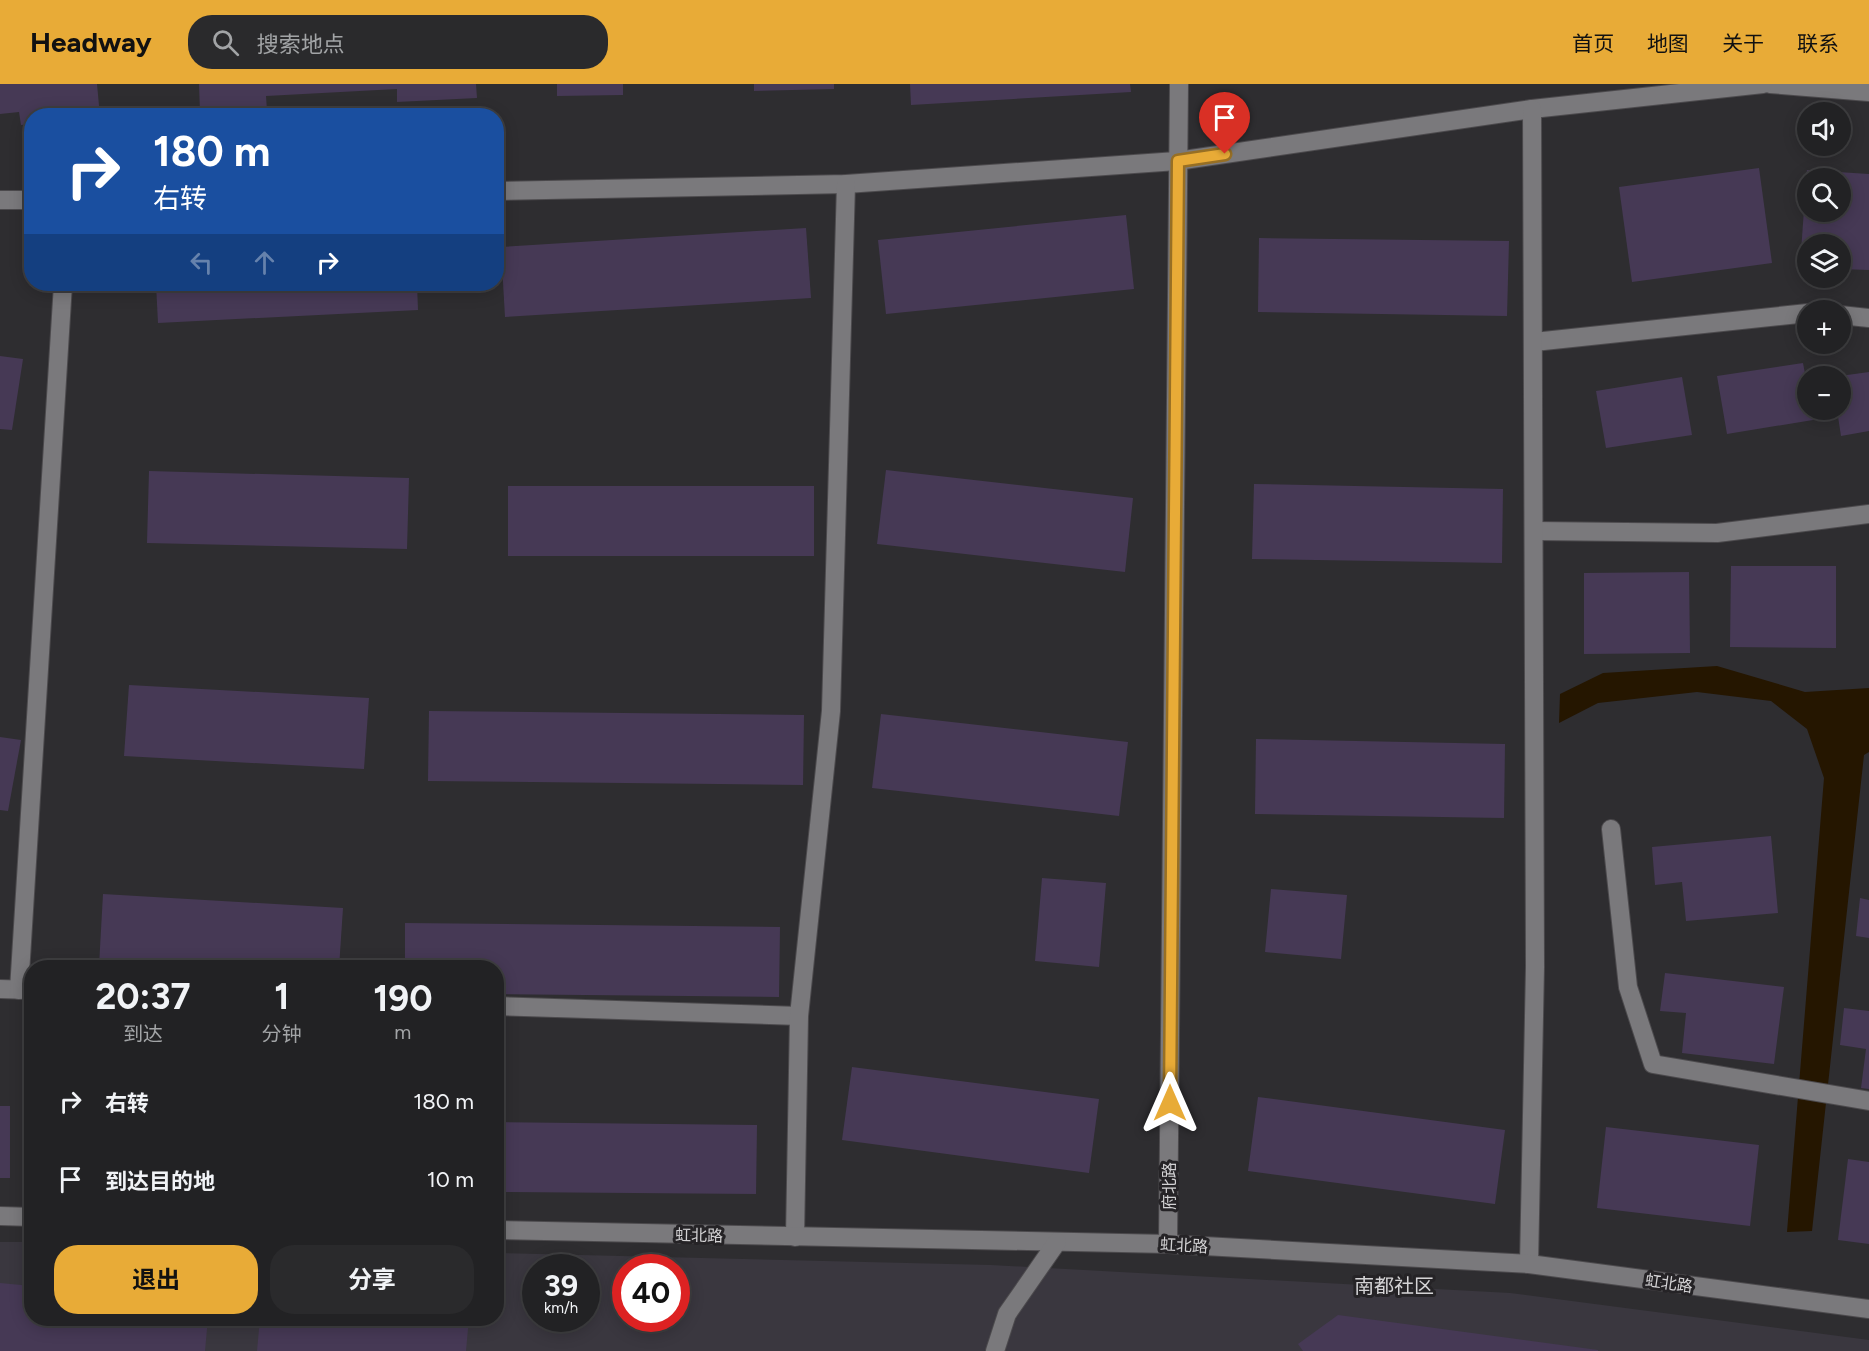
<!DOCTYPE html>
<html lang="zh">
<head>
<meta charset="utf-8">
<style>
	body { margin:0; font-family:Figtree,"Noto Sans SC",sans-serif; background:#2a2a2c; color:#f1f3f6; height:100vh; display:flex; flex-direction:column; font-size:22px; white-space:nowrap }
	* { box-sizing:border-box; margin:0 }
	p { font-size:20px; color:#a2a4a6 }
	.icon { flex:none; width:33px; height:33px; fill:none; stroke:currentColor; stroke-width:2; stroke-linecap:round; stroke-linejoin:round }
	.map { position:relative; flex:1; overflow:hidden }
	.panel { position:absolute; left:24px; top:876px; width:480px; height:366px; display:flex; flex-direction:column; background:#222224; border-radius:24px; box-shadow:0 3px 15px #0003,0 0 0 2px #3f3f41 }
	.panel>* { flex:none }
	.hud { position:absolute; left:24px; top:24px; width:480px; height:183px; border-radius:24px; box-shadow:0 3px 15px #0003,0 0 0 2px #3f3f41; background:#1a4fa0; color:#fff; overflow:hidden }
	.controls { position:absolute; left:1797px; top:18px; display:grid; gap:12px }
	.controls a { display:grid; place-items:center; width:54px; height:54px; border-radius:50%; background:#222224; box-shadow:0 3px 15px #0003,0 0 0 2px #3f3f41; font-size:30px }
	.speed { position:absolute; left:522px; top:1170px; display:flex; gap:12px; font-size:30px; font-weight:700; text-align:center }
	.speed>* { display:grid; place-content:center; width:78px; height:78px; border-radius:50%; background:#222224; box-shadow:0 3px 15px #0003,0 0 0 2px #3f3f41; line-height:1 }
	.speed small { font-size:15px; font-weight:400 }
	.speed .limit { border:9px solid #d22; background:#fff; color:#111 }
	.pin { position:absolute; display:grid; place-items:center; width:51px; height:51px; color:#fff; margin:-62px -26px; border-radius:50% 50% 50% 0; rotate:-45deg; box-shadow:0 0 6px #0007 }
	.pin .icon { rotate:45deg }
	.me { position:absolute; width:66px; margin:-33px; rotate:0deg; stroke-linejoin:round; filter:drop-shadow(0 0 4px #0008) }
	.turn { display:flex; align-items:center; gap:21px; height:126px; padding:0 30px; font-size:27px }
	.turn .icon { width:78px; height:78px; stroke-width:2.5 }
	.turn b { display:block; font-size:42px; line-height:51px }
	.lanes { display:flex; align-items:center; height:57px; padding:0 30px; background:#0003; justify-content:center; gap:30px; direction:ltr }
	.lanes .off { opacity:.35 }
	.eta { display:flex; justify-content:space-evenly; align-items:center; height:102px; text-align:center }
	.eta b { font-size:36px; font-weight:700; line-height:42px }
	.action { display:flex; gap:12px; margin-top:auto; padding:12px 30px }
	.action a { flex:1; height:69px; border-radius:24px; background:#e8ab37; color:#111; font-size:24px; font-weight:700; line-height:69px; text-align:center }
	.action a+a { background:#2a2a2c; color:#f1f3f6 }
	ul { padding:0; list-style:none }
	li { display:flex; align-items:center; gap:18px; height:78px; padding:0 30px }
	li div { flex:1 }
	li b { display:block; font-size:22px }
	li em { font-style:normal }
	header { display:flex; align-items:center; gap:36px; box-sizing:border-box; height:84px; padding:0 30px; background:#e8ab37; color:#111 }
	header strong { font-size:28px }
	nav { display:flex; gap:33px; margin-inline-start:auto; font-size:21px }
	.search { width:420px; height:54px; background:#2a2a2c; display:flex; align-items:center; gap:15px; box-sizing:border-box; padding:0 21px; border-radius:24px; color:#a2a4a6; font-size:22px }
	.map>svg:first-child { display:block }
	.built { fill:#3a373f; fill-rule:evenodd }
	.water { fill:#251600 }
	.building { fill:#463955 }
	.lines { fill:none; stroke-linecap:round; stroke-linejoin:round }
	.lane-casing { stroke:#4c4a4d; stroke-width:20 }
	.secondary-casing { stroke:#4c4a4d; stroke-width:20 }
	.lane { stroke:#7a797c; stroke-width:18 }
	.secondary { stroke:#7a797c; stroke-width:18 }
	.route-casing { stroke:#976f24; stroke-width:15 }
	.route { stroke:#e8ab37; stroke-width:10 }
	.labels { text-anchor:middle; stroke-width:6; stroke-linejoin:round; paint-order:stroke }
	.street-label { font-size:16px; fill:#d3d2d4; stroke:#252326 }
	.quarter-label { font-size:20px; fill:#d3d2d4; stroke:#252326 }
</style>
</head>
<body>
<header>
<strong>Headway</strong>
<div class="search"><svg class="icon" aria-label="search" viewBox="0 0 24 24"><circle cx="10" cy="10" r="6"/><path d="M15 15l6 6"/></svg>搜索地点</div>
<nav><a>首页</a><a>地图</a><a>关于</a><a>联系</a></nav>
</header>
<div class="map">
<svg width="1869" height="1267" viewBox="0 0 1869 1267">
	<rect width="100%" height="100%" fill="#2e2d30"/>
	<path class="built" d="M 0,1158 L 31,1158 L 32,1234 L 496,1234 L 497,1169 L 991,1181 L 1510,1209 L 1869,1256 L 1869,1267 L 0,1267 ZM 536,1184 L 586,1184 L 586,1234 L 536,1234 ZM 626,1184 L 676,1184 L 676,1234 L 626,1234 Z"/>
	<path class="water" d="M 1717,582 L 1805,608 L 1869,604 L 1869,668 L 1864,671 L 1812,1147 L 1787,1148 L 1824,694 L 1807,645 L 1771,617 L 1697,608 L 1598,619 L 1559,639 L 1560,610 L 1603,589 Z"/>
	<g class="building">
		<path d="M 0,0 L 97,0 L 100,32 L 32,32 L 32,40 L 21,41 L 19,28 L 0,30 Z"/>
		<path d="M 199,0 L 476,0 L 477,14 L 397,18 L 397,5 L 266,12 L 267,26 L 200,29 Z"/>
		<path d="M 557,0 L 623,0 L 623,11 L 557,12 Z"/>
		<path d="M 754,0 L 834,0 L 834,5 L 754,7 Z"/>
		<path d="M 910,0 L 1130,0 L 1131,8 L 911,21 Z"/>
		<path d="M 1759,84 L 1772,179 L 1632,198 L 1619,103 Z"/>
		<path d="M 1807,86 L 1869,90 L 1869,186 L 1840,185 L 1840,160 L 1808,160 L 1808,182 L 1800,182 L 1806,97 L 1808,97 L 1808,128 L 1840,128 L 1840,94 L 1806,94 Z"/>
		<path d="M 1126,131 L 1134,205 L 886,230 L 878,156 Z"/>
		<path d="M 806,144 L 811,214 L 505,233 L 501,163 Z"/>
		<path d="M 1259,154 L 1509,157 L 1507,232 L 1258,228 Z"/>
		<path d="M 156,200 L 417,200 L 418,226 L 158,239 Z"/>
		<path d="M 0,272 L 23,275 L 12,346 L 0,345 Z"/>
		<path d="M 1803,279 L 1808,306 L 1808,326 L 1811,326 L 1813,336 L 1727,350 L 1717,292 Z"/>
		<path d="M 1869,288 L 1869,347 L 1841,352 L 1837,326 L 1840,326 L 1840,292 Z"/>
		<path d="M 1682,293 L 1692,351 L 1606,364 L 1596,307 Z"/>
		<path d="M 886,386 L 1133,414 L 1125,488 L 877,460 Z"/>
		<path d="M 149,387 L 409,394 L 407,465 L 147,459 Z"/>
		<path d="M 1254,400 L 1503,405 L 1502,479 L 1252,475 Z"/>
		<rect x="508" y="402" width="306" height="70"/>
		<path d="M 1731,482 L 1836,482 L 1836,564 L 1730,563 Z"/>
		<path d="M 1689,488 L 1690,569 L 1584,570 L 1584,489 Z"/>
		<path d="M 129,601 L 369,614 L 364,685 L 124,672 Z"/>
		<path d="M 429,627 L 804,631 L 803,701 L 428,697 Z"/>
		<path d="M 881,630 L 1128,658 L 1119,732 L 872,704 Z"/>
		<path d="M 0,653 L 21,656 L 8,727 L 0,726 Z"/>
		<path d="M 1256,655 L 1505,660 L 1504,734 L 1255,730 Z"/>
		<path d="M 1771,752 L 1778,829 L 1686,837 L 1682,798 L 1655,801 L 1652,763 Z"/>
		<path d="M 1042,794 L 1106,799 L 1099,883 L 1035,877 Z"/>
		<path d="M 1271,805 L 1347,811 L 1341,875 L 1265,868 Z"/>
		<path d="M 103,810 L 343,824 L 339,884 L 134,884 L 99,882 Z"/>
		<path d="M 1860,814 L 1869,816 L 1869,854 L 1856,852 Z"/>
		<path d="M 405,839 L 780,843 L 779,913 L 496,910 L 496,884 L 405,884 Z"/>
		<path d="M 1665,889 L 1784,903 L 1774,980 L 1682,969 L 1686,929 L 1660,927 Z"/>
		<path d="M 1844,924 L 1869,927 L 1869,1005 L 1861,1004 L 1866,965 L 1840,961 Z"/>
		<path d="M 852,983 L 1099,1015 L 1089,1089 L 842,1056 Z"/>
		<path d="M 1258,1013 L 1505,1046 L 1495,1120 L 1248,1087 Z"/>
		<rect x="0" y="1022" width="10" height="72"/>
		<path d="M 496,1038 L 757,1041 L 756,1110 L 496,1108 Z"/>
		<path d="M 1606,1043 L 1759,1061 L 1750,1142 L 1597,1124 Z"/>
		<path d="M 1848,1075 L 1869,1078 L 1869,1160 L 1838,1156 Z"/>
		<path d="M 0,1199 L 32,1202 L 32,1234 L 208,1234 L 205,1267 L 0,1267 Z"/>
		<path d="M 1338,1231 L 1598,1266 L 1598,1267 L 1303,1267 L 1298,1260 Z"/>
		<path d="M 260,1234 L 469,1234 L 466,1267 L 257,1267 Z"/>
	</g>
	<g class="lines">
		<defs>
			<g id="lane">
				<path d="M 1770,0 L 1869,8"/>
				<path d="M 496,107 L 846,100 L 1177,77 L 1532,25 L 1763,0"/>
				<path d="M 0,116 L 32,116"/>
				<path d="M 1840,231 L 1869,234"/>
				<path d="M 1534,258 L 1808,229"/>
				<path d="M 1534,447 L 1717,449 L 1869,430"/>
				<path d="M 1611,745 L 1628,903 L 1653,980 L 1869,1017"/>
				<path d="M 0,905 L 31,906"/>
				<path d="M 19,906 L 63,200"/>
				<path d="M 496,922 L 799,932"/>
				<path d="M 795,1153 L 799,932 L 831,627 L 846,100"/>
				<path d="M 1529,1180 L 1535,883 L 1532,25"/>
			</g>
			<g id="secondary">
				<path d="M 0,1132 L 32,1133"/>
				<path d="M 496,1146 L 1168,1160 L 1529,1180 L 1869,1225"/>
				<path d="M 1168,1160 L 1179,0"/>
				<path d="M 995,1267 L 1007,1230 L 1057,1158"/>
			</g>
		</defs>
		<use href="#lane" class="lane-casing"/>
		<use href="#secondary" class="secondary-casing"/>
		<use href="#lane" class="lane"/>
		<use href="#secondary" class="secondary"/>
	</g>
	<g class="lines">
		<defs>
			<path id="route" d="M 1170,1019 L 1178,77 L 1225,70"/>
		</defs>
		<use href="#route" class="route-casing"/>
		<use href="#route" class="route"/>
	</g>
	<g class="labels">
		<g class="street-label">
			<text transform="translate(1169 1102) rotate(-90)" y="6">府北路</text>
			<text transform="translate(699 1151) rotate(1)" y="6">虹北路</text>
			<text transform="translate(1184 1161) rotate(3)" y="6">虹北路</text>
			<text transform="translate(1669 1199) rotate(8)" y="6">虹北路</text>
		</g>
		<g class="quarter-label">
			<text x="1394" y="1209">南都社区</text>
		</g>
	</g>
</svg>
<div class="controls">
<a><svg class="icon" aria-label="sound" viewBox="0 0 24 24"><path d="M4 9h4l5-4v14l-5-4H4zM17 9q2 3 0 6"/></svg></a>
<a><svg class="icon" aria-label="search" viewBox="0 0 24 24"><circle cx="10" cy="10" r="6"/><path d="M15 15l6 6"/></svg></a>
<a><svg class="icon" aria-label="layers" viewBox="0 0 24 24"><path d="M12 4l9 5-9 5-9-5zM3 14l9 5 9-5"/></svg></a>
<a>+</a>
<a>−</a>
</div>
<div class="speed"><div>39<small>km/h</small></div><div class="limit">40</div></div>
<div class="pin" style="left:1225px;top:70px;background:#d93025"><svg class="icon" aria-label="arrive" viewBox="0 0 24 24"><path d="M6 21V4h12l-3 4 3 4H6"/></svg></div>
<svg class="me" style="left:1170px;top:1019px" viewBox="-20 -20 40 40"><path d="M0-17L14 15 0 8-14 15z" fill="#e8ab37" stroke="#fff" stroke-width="4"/></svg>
<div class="hud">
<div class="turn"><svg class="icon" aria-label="right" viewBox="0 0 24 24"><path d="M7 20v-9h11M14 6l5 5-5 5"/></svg><div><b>180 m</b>右转</div></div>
<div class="lanes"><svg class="icon off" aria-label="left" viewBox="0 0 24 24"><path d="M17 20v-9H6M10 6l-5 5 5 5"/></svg><svg class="icon off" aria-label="ahead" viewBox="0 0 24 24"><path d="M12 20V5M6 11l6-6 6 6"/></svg><svg class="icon" aria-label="right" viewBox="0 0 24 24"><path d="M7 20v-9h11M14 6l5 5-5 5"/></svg></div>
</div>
<section class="panel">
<div class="eta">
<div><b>20:37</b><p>到达</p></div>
<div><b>1</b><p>分钟</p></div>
<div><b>190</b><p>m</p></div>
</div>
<ul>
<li><svg class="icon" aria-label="right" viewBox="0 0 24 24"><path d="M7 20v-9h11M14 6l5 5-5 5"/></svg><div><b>右转</b></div><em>180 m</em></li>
<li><svg class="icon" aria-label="arrive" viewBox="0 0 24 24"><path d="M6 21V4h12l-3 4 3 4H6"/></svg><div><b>到达目的地</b></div><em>10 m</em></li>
</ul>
<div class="action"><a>退出</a><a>分享</a></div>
</section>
</div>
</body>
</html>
